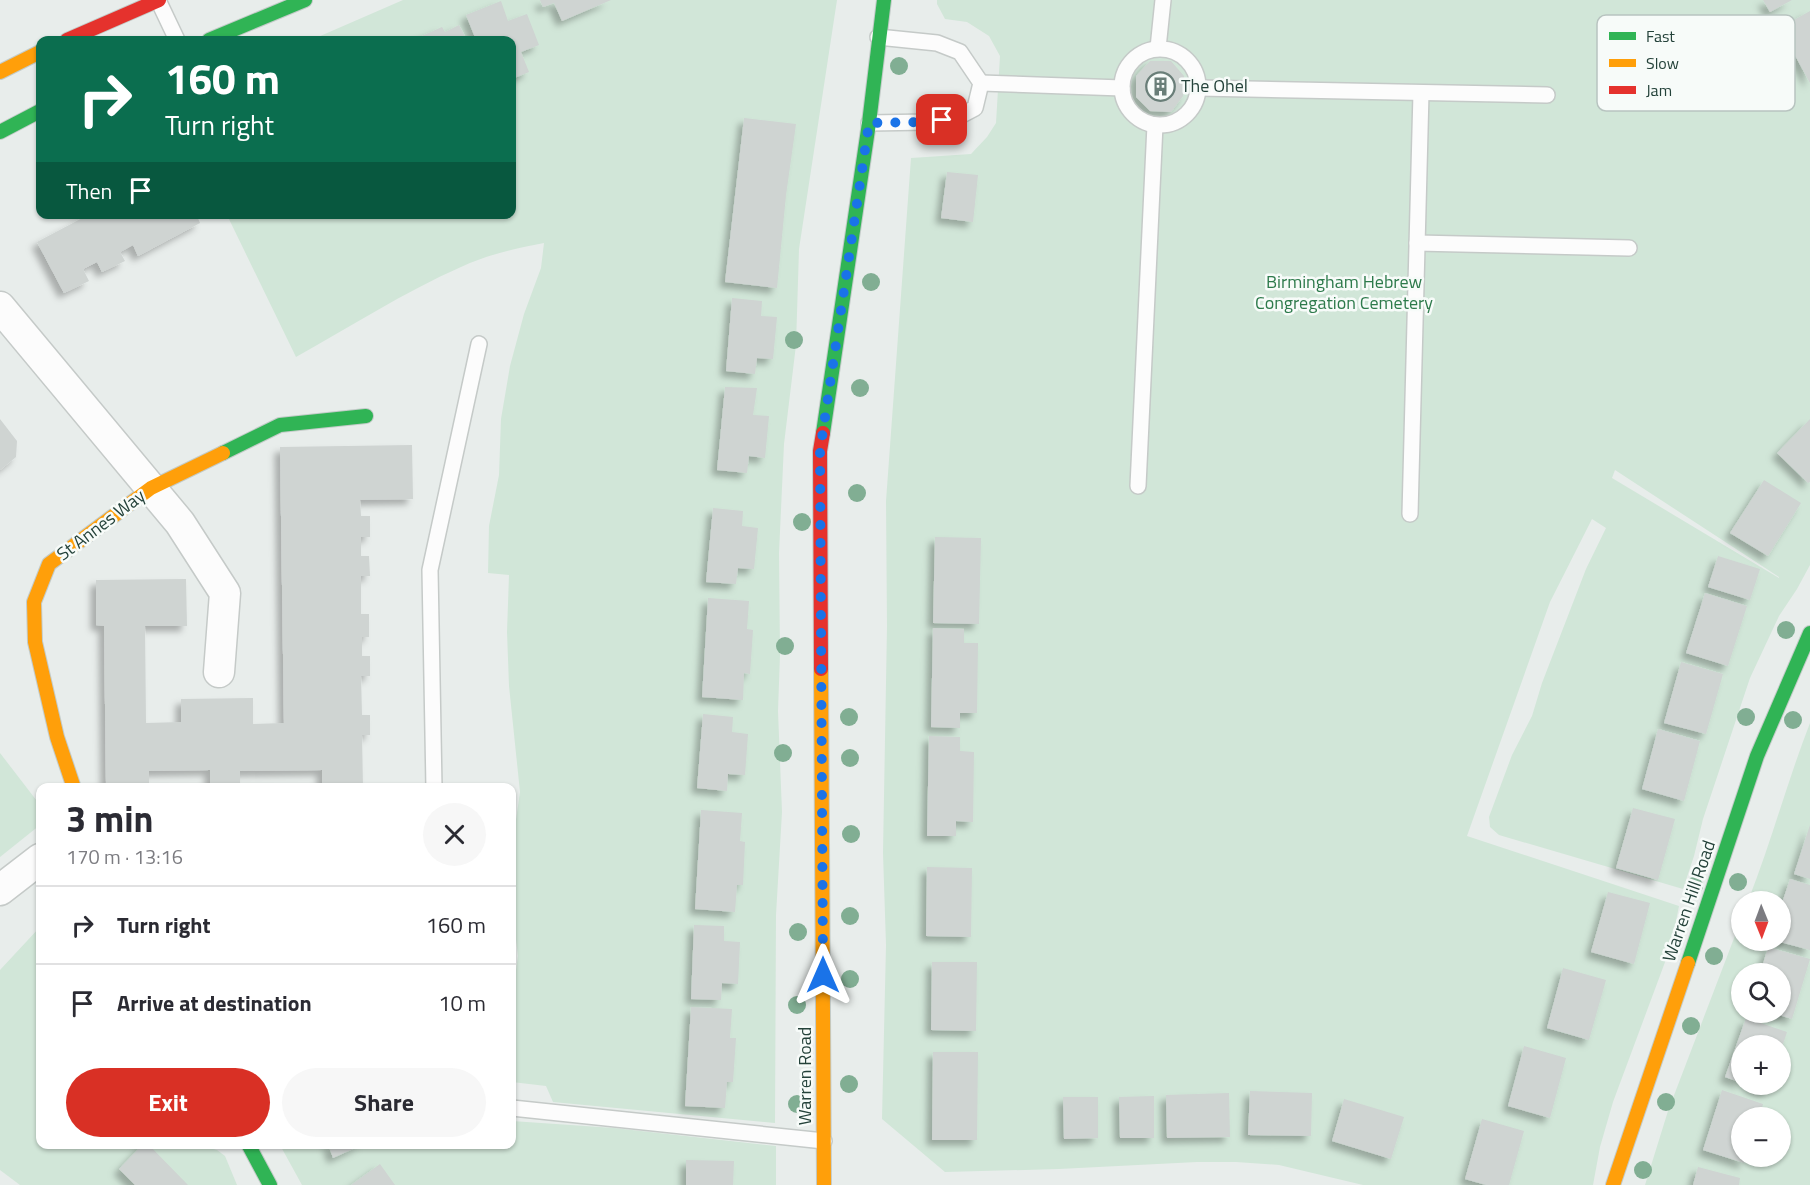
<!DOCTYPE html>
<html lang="en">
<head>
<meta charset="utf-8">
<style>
	body { margin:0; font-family:"Titillium Web",sans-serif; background:#f7f7f7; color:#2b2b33; height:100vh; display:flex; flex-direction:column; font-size:22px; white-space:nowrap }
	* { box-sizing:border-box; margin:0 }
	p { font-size:20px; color:#7c7c81 }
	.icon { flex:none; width:33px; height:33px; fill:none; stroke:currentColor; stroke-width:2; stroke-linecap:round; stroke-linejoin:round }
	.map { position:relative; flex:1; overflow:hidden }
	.panel { position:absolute; left:36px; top:783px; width:480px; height:366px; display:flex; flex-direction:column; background:#fff; border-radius:12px; box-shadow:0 2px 4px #0004 }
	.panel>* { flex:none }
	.banner { position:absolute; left:36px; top:36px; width:480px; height:183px; border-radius:12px; box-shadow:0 2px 4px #0004; background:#0b6e4f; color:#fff; overflow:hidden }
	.needle { width:39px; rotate:179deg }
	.tools { position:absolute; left:1731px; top:891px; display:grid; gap:12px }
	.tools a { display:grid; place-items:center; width:60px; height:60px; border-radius:50%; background:#fff; box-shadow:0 2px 4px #0004; font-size:30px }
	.pin { position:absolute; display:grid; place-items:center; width:51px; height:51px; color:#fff; margin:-26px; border-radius:12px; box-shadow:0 3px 9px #0006 }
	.me { position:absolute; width:66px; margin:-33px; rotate:0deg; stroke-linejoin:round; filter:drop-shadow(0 0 4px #0008) }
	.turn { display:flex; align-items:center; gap:21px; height:126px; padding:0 30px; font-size:27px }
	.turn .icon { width:78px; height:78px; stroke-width:2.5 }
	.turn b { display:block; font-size:42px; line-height:51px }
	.then { display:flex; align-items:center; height:57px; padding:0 30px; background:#0003; gap:12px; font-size:22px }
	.round { display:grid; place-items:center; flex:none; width:63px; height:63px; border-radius:32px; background:#f7f7f7 }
	.headline { display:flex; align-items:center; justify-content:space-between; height:102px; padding:0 30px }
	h1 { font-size:36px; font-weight:700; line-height:45px }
	.cta { display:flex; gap:12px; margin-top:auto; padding:12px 30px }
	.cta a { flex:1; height:69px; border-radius:36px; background:#d93025; color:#fff; font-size:24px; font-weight:700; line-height:69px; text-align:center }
	.cta a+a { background:#f7f7f7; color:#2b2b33 }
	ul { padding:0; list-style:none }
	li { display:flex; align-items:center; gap:18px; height:78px; padding:0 30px; border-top:2px solid #e1e1e2 }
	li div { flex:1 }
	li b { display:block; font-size:22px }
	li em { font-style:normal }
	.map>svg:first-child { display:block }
	.green { fill:#d1e6d8; fill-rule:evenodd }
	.building { fill:#cfd4d2; filter:url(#shadow) }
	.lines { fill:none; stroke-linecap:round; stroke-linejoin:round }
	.lane-casing { stroke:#c5cac8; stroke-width:18 }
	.street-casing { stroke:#c5cac8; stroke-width:33 }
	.fast-casing { stroke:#c3cbc8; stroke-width:16 }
	.slow-casing { stroke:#c3cbc8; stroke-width:16 }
	.jam-casing { stroke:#c3cbc8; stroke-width:16 }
	.lane { stroke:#fcfcfc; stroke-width:15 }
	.street { stroke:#fcfcfc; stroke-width:30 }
	.fast { stroke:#30b455; stroke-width:14 }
	.slow { stroke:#ff9f0a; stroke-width:14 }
	.jam { stroke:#e5322d; stroke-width:14 }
	.tree { fill:#81ae93 }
	.route { stroke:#1a73e8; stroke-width:10; stroke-dasharray:0 18 }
	.labels { text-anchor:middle; stroke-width:5; stroke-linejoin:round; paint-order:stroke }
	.poi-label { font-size:18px; fill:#24423a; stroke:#f7fbf9; text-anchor:start }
	.park-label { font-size:18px; fill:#2d7a4b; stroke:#f7fbf9 }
	.street-label { font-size:18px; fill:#24423a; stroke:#f7fbf9 }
	.key { fill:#f7fbf9; stroke:#b8c4c0; stroke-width:1.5 }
	.key-label { font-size:16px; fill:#24423a }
</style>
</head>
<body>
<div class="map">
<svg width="1810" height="1185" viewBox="0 0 1810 1185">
	<defs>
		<filter id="shadow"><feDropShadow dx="-5.5" dy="5.5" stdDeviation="3" flood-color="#0004"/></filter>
	</defs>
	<rect width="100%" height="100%" fill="#e8edeb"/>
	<g class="green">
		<path d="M 403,0 L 837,0 L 799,249 L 796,345 L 784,444 L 779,553 L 780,655 L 778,711 L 782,812 L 776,915 L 775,1123 L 553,1102 L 546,1086 L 512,1082 L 512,999 L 518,956 L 512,906 L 512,848 L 520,792 L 509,686 L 507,632 L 509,575 L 488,573 L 489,526 L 499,475 L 501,419 L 510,366 L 524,314 L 541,268 L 544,243 C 517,248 486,255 461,267 C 404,292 350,327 296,357 L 227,215 L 512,214 L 512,40 L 311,40 Z"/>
		<path d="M 937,0 L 1810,0 L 1810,565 L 1797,589 L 1779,616 L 1750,678 L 1703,819 L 1694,856 L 1683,889 L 1499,835 L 1490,827 L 1489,817 L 1512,755 L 1532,716 L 1542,683 L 1586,569 L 1606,528 L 1592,519 L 1550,602 L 1467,836 L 1679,906 L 1671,946 L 1613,1102 L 1600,1147 L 1593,1185 L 1363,1185 L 1279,1165 L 1236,1162 L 1197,1162 L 1059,1169 L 945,1172 L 882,1119 L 886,945 L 883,853 L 887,626 L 886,501 L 911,158 L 971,154 L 987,137 L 996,123 L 1000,56 L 989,36 L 967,22 L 945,19 L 937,4 ZM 1615,470 L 1779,577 L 1779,578 L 1612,478 Z"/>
		<path d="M 1810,723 L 1810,1185 L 1645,1185 L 1668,1111 L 1741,920 L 1742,940 L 1780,940 L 1780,902 L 1748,901 C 1771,843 1787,782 1810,723 ZM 1742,974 L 1780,974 L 1780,1012 L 1742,1012 ZM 1742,1046 L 1780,1046 L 1780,1084 L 1742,1084 ZM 1742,1118 L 1780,1118 L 1780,1156 L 1742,1156 Z"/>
		<path d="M 0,753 L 40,805 L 40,825 L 0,857 Z"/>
		<path d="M 40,927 L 40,1144 L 198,1145 L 217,1150 L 225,1156 L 237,1185 L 20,1185 L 0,1170 L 0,970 Z"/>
		<path d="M 512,1121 L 614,1128 L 776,1146 L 776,1185 L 302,1185 L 280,1145 L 512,1144 Z"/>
	</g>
	<g class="building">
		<path d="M 540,0 L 611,0 L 562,21 L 554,3 L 543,7 Z"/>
		<path d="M 1763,0 L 1792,0 L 1770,12 Z"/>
		<path d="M 501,1 L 508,21 L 527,14 L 539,45 L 521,52 L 529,72 L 512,79 L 512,40 L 476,40 L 466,15 Z"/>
		<path d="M 1810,11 L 1810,83 L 1780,28 Z"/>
		<path d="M 459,25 L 467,40 L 413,40 L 442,27 L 445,32 Z"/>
		<path d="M 1150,61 L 1171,61 L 1184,76 L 1183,96 L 1171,112 L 1150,111 L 1136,97 L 1136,76 Z"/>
		<path d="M 744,118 L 796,124 L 786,195 L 777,288 L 725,282 Z"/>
		<path d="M 947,172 L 978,175 L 973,222 L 941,218 Z"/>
		<path d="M 90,214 L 196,214 L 200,223 L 138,256 L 133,245 L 120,252 L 125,261 L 102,272 L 97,262 L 83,269 L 89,281 L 64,293 L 37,242 Z"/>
		<path d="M 732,298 L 762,301 L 761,316 L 777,317 L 773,359 L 757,358 L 755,374 L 726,371 Z"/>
		<path d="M 725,387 L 757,388 L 753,415 L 769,416 L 765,458 L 749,456 L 747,473 L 717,470 Z"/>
		<path d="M 0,419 L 17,441 L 16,457 L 0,470 Z"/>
		<path d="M 1810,419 L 1810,482 L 1808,483 L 1777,453 Z"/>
		<path d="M 412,445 L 413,499 L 360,500 L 361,516 L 370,516 L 370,537 L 361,537 L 361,556 L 369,556 L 370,576 L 361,576 L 361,614 L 369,614 L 369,637 L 362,637 L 362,656 L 370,656 L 370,676 L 361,676 L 362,715 L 370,715 L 370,735 L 362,735 L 363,788 L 322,788 L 322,770 L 240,771 L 240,786 L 210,787 L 210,770 L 149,771 L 149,783 L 106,783 L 104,626 L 96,625 L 96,580 L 186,579 L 187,626 L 145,626 L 146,723 L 181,722 L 181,699 L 253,698 L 253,724 L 284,723 L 280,447 Z"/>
		<path d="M 1764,480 L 1801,503 L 1768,556 L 1730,533 Z"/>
		<path d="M 713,508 L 743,511 L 742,526 L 758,528 L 754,569 L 738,568 L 736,584 L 706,582 Z"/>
		<path d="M 935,537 L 981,538 L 979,624 L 933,623 Z"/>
		<path d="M 1718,556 L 1760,569 L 1750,600 L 1708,587 Z"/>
		<path d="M 1705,593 L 1747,606 L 1728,666 L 1686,653 Z"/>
		<path d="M 708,598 L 749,601 L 747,629 L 753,630 L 750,674 L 744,673 L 743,700 L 702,697 Z"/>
		<path d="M 933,628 L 964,629 L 964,643 L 978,643 L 977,713 L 960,713 L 960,728 L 931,727 Z"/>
		<path d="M 1681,662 L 1723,674 L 1706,734 L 1664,723 Z"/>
		<path d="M 703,714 L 733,717 L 732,732 L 748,734 L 745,775 L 728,774 L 727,791 L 697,788 Z"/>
		<path d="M 1658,729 L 1700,741 L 1684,801 L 1642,789 Z"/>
		<path d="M 929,736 L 960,737 L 960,751 L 974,752 L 973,822 L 956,821 L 956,836 L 927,836 Z"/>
		<path d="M 1633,808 L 1675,819 L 1658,880 L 1616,868 Z"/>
		<path d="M 701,810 L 742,813 L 740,841 L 745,842 L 743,885 L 737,885 L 735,912 L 695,909 Z"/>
		<path d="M 1810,825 L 1810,879 L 1794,874 Z"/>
		<path d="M 927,867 L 972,868 L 971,937 L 926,936 Z"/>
		<path d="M 1790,879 L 1810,885 L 1810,950 L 1780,942 L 1780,909 Z"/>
		<path d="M 1608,892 L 1650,903 L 1634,964 L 1591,952 Z"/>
		<path d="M 694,925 L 724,926 L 724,941 L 740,942 L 738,984 L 722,983 L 721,1000 L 691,999 Z"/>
		<path d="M 1768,947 L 1810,959 L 1792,1019 L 1772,1013 L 1780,1012 L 1780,974 L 1760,974 Z"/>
		<path d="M 932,962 L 977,962 L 976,1031 L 931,1030 Z"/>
		<path d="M 1563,968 L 1606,980 L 1589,1040 L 1547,1028 Z"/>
		<path d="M 691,1007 L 732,1009 L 730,1038 L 736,1038 L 733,1082 L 727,1082 L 725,1108 L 685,1106 Z"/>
		<path d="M 1746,1018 L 1787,1032 L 1781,1050 L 1780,1046 L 1742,1046 L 1742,1083 L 1725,1077 Z"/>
		<path d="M 1524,1046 L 1566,1058 L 1550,1118 L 1508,1106 Z"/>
		<path d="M 933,1052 L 978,1052 L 977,1140 L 932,1140 Z"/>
		<path d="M 1748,1084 L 1769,1084 L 1767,1091 Z"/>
		<path d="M 1722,1090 L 1763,1104 L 1759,1118 L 1742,1118 L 1742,1156 L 1747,1156 L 1744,1163 L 1703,1150 Z"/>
		<path d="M 1250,1091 L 1312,1093 L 1311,1136 L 1248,1135 Z"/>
		<path d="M 1229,1093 L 1230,1137 L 1167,1138 L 1166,1095 Z"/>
		<path d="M 1154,1096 L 1154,1138 L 1120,1138 L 1119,1097 Z"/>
		<path d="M 1063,1097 L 1098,1097 L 1098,1138 L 1064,1139 Z"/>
		<path d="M 1344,1099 L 1404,1117 L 1391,1159 L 1332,1141 Z"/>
		<path d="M 1482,1119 L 1524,1131 L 1509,1185 L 1486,1185 L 1465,1179 Z"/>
		<path d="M 143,1144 L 148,1144 L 188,1185 L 135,1185 L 119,1169 Z"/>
		<path d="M 328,1144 L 364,1144 L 333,1158 Z"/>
		<path d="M 686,1160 L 734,1161 L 733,1185 L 686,1185 Z"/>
		<path d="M 380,1164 L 395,1185 L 351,1185 Z"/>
		<path d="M 1698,1167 L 1740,1178 L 1739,1185 L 1693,1185 Z"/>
	</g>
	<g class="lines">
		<defs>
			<g id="lane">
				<path d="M 158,0 L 177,40"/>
				<path d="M 1158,48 L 1163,0"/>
				<circle cx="1160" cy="87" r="38"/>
				<path d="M 981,83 L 1122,88"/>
				<path d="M 1199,88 L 1547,95"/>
				<path d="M 869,123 L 928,122 L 956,118 L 975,108 L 981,83 L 960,52 L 937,43 L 878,37"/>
				<path d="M 1417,243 L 1629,248"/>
				<path d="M 1138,486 L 1155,125"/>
				<path d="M 1410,514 L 1421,93"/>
				<path d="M 434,788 L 430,570 L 479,344"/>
				<path d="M 512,1108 L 824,1141"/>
			</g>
			<g id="street">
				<path d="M 0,307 L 180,523 L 225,593 L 219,672"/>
				<path d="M 0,890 L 40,859"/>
			</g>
			<g id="fast">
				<path d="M 209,40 L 305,0"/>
				<path d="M 0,132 L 40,111"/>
				<path d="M 823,433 L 869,123 L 884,0"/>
				<path d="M 223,453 L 280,425 L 366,416"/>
				<path d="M 1688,963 L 1757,756 L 1810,633"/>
				<path d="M 248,1144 L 270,1185"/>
			</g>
			<g id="slow">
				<path d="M 0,72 L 40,52"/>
				<path d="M 821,669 L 824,1185"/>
				<path d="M 74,788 L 57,737 L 35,642 L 34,602 L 49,564 L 151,488 L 223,453"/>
				<path d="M 1613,1185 L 1688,963"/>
			</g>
			<g id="jam">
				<path d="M 67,40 L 159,0"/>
				<path d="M 821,669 L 820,451 L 823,433"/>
			</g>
		</defs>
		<use href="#lane" class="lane-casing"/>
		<use href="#street" class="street-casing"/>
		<use href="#fast" class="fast-casing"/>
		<use href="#slow" class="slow-casing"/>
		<use href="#jam" class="jam-casing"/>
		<use href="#lane" class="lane"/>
		<use href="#street" class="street"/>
		<use href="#fast" class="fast"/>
		<use href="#slow" class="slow"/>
		<use href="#jam" class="jam"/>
	</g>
	<g class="tree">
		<circle cx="899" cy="66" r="9"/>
		<circle cx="871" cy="282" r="9"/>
		<circle cx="794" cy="340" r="9"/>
		<circle cx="860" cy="388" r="9"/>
		<circle cx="857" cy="493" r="9"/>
		<circle cx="802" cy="522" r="9"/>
		<circle cx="1786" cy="630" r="9"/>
		<circle cx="785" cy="646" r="9"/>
		<circle cx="849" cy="717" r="9"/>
		<circle cx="1746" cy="717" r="9"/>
		<circle cx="1793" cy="720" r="9"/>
		<circle cx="783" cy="753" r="9"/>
		<circle cx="850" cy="758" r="9"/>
		<circle cx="851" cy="834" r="9"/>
		<circle cx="1738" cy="882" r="9"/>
		<circle cx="1694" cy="886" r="9"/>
		<circle cx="850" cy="916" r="9"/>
		<circle cx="798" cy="932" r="9"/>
		<circle cx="1714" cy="956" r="9"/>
		<circle cx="850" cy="979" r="9"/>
		<circle cx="797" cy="1005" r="9"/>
		<circle cx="1691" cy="1026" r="9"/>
		<circle cx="849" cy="1084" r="9"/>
		<circle cx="1666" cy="1102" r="9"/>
		<circle cx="797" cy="1104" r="9"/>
		<circle cx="1643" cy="1170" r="9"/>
	</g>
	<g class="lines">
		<path class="route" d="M 823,975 L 820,451 L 869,123 L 928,122 L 942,120"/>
	</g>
	<defs>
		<symbol id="building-ring" viewBox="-11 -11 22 22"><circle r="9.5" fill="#f7fbf9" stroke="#697e78" stroke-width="1.5"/><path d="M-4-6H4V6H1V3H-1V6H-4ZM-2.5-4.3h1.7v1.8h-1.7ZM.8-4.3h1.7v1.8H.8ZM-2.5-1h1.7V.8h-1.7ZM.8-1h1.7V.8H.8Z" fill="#697e78"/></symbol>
	</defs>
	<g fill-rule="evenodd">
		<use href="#building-ring" x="1144" y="70" width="33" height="33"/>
	</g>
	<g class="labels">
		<g class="poi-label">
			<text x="1181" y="92">The Ohel</text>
		</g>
		<g class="park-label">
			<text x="1344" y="288">Birmingham Hebrew<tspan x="1344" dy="21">Congregation Cemetery</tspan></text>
		</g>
		<g class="street-label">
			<text transform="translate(101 525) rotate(-37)" y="6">St Annes Way</text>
			<text transform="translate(1689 901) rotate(-71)" y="6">Warren Hill Road</text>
			<text transform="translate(805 1076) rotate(-90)" y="6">Warren Road</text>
		</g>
	</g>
	<rect x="1597" y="15" width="198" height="96" rx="9" class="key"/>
	<rect x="1609" y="32" width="27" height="8" fill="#30b455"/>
	<rect x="1609" y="59" width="27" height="8" fill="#ff9f0a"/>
	<rect x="1609" y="86" width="27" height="8" fill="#e5322d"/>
	<g class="key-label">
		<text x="1646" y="42">Fast</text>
		<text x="1646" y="69">Slow</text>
		<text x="1646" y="96">Jam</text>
	</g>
</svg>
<div class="tools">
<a><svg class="needle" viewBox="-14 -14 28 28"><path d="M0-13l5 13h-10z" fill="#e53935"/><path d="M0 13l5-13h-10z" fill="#7c7c81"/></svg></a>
<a><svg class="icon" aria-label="search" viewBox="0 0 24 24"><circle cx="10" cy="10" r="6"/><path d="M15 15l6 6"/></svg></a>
<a>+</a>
<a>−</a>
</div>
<div class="pin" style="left:942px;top:120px;background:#d93025"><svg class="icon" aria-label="arrive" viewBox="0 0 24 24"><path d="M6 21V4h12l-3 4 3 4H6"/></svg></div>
<svg class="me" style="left:823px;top:975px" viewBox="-20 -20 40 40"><path d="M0-17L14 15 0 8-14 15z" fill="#1a73e8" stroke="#fff" stroke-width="4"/></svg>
<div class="banner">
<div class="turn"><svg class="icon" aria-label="right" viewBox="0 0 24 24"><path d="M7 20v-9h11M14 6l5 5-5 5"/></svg><div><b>160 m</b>Turn right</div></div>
<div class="then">Then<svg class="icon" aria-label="arrive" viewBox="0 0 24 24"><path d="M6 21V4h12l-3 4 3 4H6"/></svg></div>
</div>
<section class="panel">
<div class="headline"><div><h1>3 min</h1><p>170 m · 13:16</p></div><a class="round"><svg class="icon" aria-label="close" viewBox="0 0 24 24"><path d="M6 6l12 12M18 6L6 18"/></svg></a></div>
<ul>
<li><svg class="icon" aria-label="right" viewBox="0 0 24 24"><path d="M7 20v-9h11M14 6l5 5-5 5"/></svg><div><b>Turn right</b></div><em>160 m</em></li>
<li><svg class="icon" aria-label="arrive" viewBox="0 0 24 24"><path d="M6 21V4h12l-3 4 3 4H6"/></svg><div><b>Arrive at destination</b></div><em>10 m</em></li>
</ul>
<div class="cta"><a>Exit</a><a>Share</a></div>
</section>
</div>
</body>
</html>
